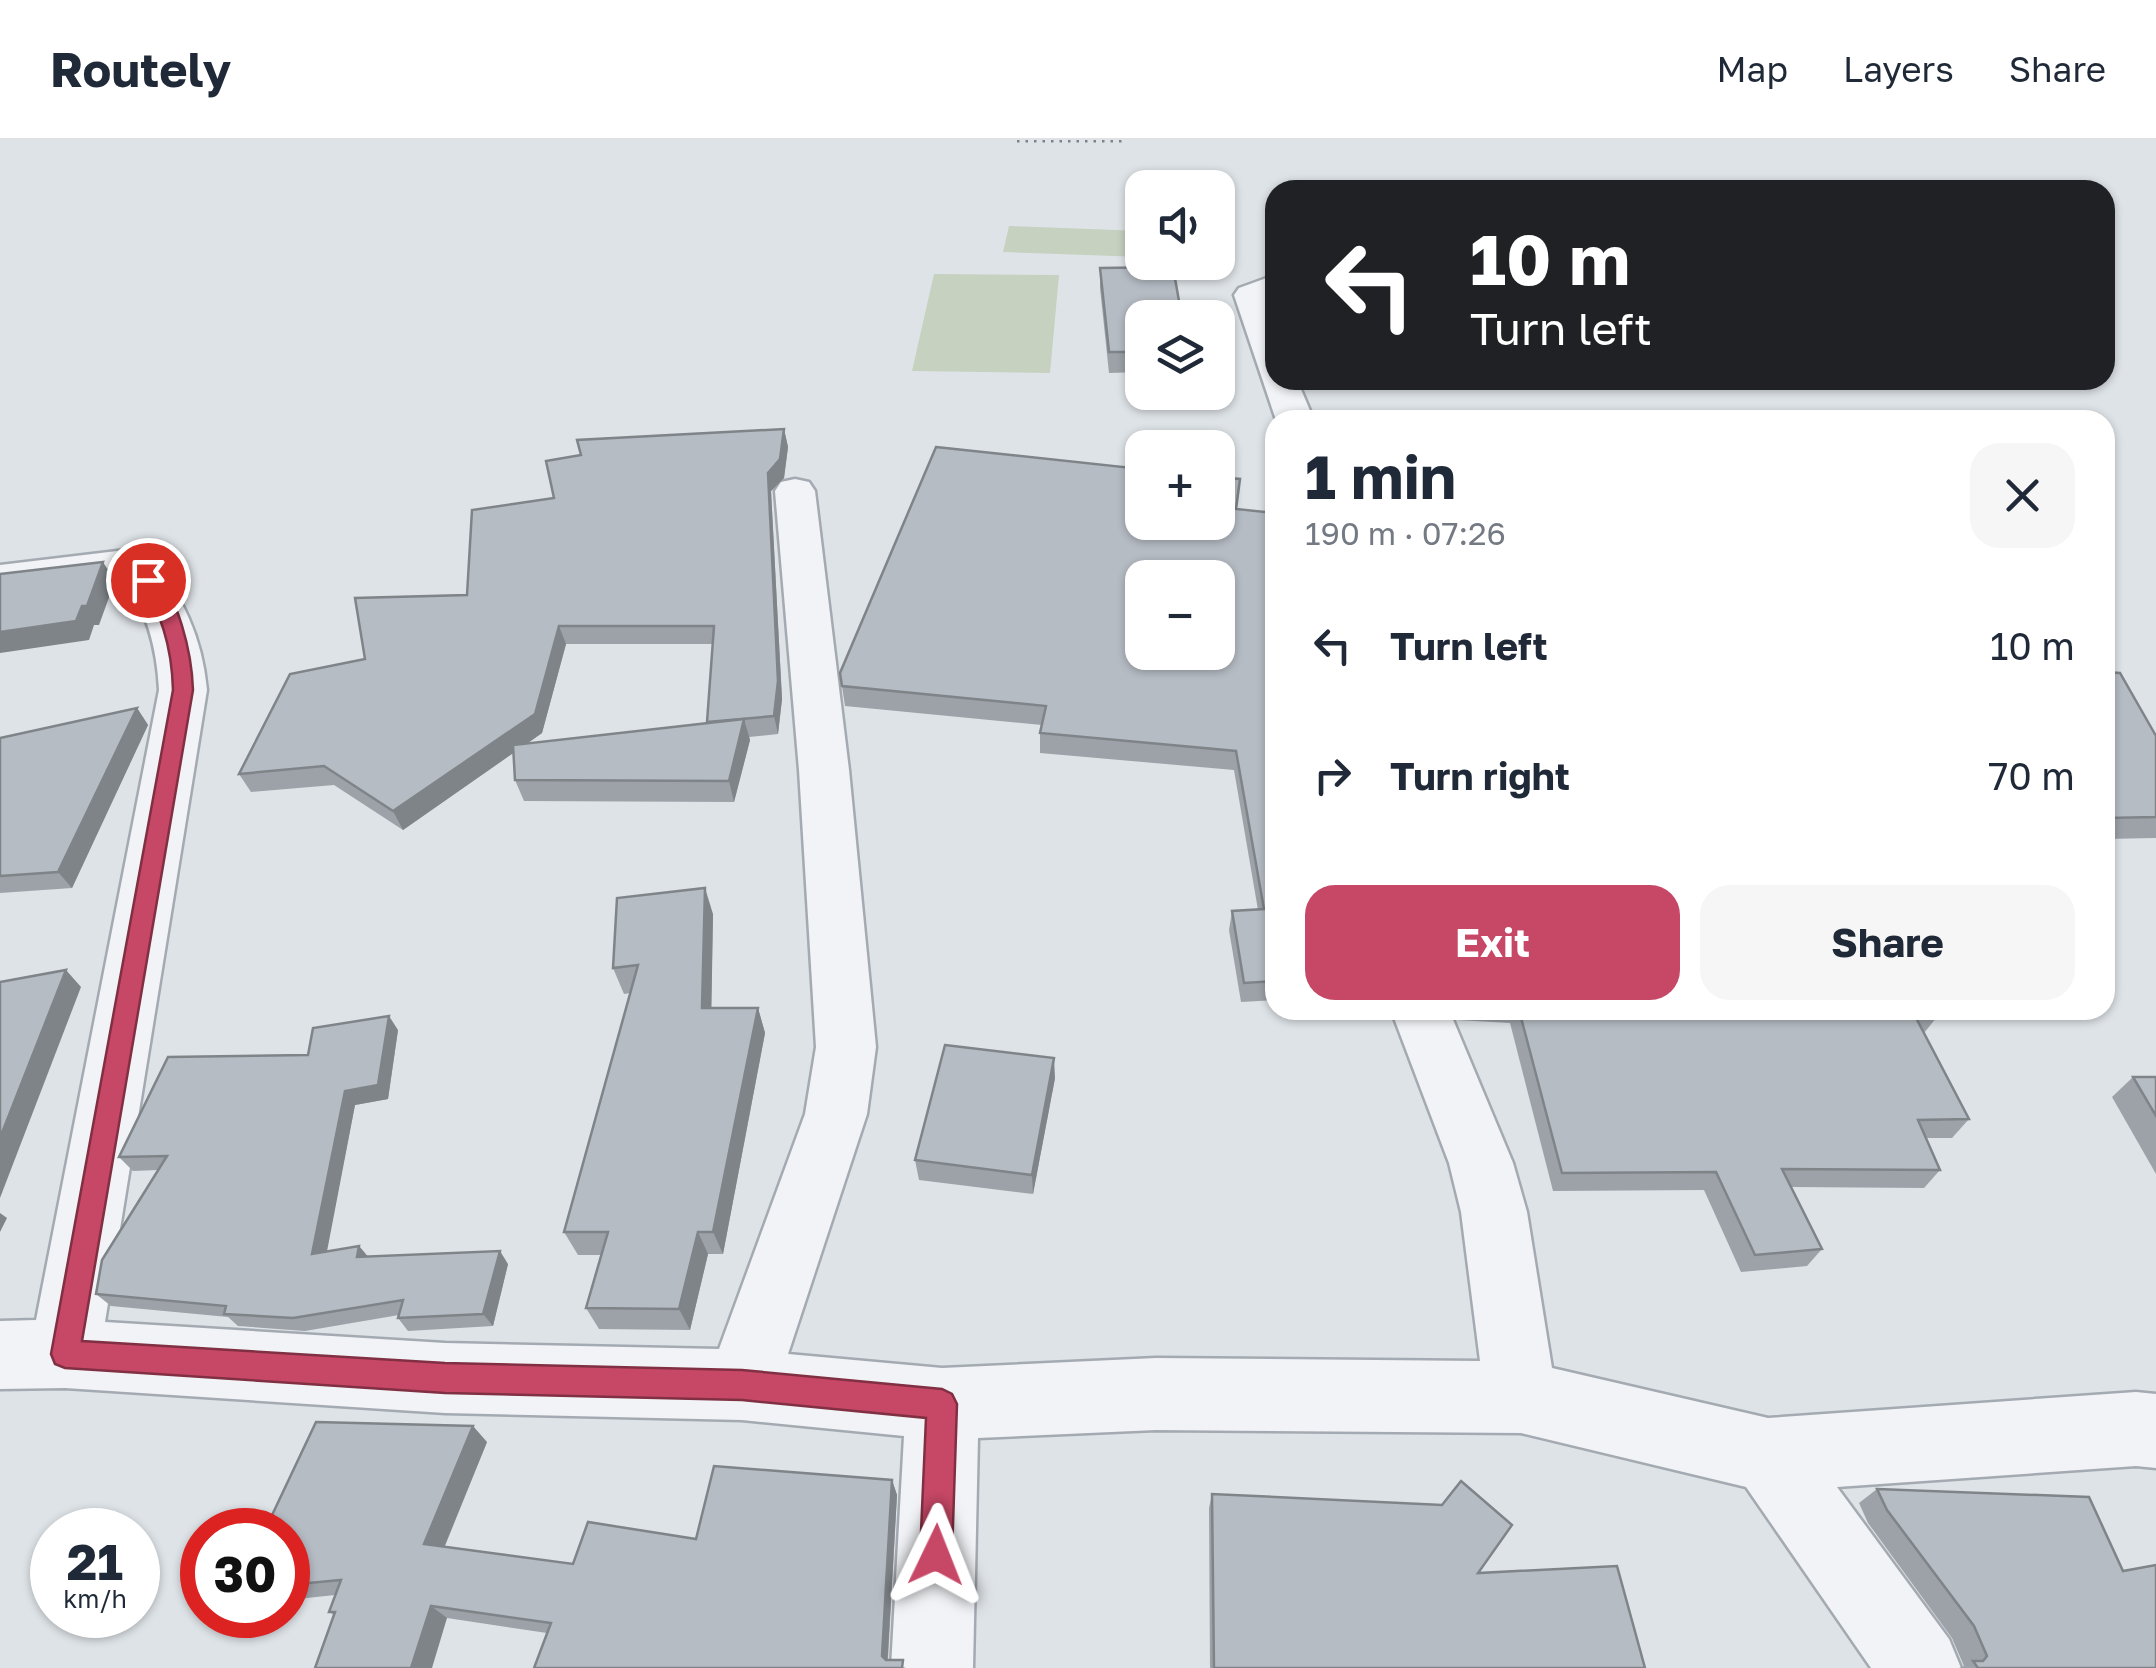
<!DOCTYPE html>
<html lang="en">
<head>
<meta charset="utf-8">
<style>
	body { margin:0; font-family:"Golos Text",sans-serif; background:#f6f6f7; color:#1f2937; height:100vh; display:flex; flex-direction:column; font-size:38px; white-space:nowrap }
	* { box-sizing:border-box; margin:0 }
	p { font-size:32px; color:#747a83 }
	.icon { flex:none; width:55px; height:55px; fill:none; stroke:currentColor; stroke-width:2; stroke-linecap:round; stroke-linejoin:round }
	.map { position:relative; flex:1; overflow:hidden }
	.sheet { position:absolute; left:1265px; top:270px; width:850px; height:610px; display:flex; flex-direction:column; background:#fff; border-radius:30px; box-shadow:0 2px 8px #0004 }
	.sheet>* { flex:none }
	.banner { position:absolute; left:1265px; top:40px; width:850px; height:210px; border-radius:30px; box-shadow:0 2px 8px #0004; background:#202124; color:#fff; overflow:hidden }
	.buttons { position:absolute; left:1125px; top:30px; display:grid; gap:20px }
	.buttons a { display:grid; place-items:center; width:110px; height:110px; border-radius:20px; background:#fff; box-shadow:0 2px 8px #0004; font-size:50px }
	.speed { position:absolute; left:30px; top:1368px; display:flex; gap:20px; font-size:50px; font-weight:700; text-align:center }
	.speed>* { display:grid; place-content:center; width:130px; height:130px; border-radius:50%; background:#fff; box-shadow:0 2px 8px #0004; line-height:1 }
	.speed small { font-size:25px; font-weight:400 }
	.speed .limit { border:15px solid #d22; background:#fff; color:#111 }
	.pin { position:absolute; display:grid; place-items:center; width:85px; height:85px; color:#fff; margin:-42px; border:5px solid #fff; border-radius:50%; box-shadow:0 2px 10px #0007 }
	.me { position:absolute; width:110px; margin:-55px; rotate:2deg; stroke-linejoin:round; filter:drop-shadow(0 0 8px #0008) }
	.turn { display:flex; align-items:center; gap:35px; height:210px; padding:0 40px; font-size:45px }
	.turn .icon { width:130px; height:130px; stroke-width:2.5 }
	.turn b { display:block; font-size:70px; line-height:85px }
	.round { display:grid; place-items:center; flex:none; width:105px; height:105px; border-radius:30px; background:#f6f6f7 }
	.headline { display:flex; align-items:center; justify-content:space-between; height:170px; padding:0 40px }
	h1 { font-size:60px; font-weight:700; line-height:75px }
	.primary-button { display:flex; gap:20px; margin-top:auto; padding:20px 40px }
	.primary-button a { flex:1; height:115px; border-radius:30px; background:#c74866; color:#fff; font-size:40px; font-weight:700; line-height:115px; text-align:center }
	.primary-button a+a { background:#f6f6f7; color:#1f2937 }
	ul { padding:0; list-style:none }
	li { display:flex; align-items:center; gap:30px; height:130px; padding:0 40px }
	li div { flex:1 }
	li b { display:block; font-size:38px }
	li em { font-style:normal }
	header { display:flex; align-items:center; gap:60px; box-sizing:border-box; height:140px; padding:0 50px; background:#fff; border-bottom:2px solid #e0e1e3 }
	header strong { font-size:48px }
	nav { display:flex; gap:55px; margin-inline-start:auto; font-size:35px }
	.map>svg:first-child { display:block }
	.green { fill:#c6d1c0 }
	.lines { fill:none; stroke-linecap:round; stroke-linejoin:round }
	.minor-casing { stroke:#a4aab1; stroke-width:5 }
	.minor { fill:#f1f3f6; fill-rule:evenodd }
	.rail { stroke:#798390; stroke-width:5; stroke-dasharray:2.5 6; stroke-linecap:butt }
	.wall { fill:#9da2a9; fill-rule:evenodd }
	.shaded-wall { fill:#7f8489 }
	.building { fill:#b6bcc4; stroke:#7f8489; stroke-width:2.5; fill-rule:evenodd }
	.route { fill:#c74866; stroke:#812f42; stroke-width:2.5 }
</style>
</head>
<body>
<header>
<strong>Routely</strong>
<nav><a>Map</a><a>Layers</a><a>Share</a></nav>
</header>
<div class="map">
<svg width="2156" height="1528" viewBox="0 0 2156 1528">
	<rect width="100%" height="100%" fill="#dee3e7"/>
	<g class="green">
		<path d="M 1009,86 L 1142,91 L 1142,117 L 1003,112 Z"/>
		<path d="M 934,134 L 1059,135 L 1050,233 L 912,231 Z"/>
	</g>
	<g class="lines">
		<defs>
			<g id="minor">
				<path d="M 1275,135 L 1275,157 L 1269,159 L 1275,175 L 1275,240 L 1297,240 L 1314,280 L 1276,280 L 1234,155 L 1239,148 Z"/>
				<path d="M 795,339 L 809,342 L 815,351 L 849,630 L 876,907 L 867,974 L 788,1214 L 942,1228 L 1156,1218 L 1480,1221 L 1461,1072 L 1449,1023 L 1391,870 L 1449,870 L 1513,1023 L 1527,1072 L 1552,1228 L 1768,1278 L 2136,1252 L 2156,1254 L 2156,1328 L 2136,1326 L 1837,1347 L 1949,1499 L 1961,1528 L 1871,1528 L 1746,1347 L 1521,1293 L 1156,1290 L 978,1298 L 973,1528 L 891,1528 L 904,1296 L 742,1280 L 445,1273 L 65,1248 L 0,1249 L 0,1181 L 36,1180 L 159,550 C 157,508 147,471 123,436 L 0,451 L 0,425 L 134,409 L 149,413 C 182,456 202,496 207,550 L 105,1182 L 445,1203 L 719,1209 L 805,974 L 816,907 L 799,630 L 775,351 L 781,342 Z"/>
			</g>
		</defs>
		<use href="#minor" class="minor-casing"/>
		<use href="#minor" class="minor"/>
		<path class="rail" d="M 1017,0 L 1123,0"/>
	</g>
	<g class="wall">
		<path d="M 1100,128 L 1142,178 L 1142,232 L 1109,233 L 1100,148 Z"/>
		<path d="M 784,289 L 788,307 L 784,338 L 771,351 L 782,559 L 778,594 L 749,597 L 750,600 L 734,662 L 524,661 L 515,640 L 513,613 L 403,690 L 334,645 L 251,652 L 239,634 L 365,519 L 467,455 L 554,358 ZM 566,504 L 713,504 L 707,583 L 528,603 L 542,593 Z"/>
		<path d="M 1237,369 L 1275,373 L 1275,860 L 1241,862 L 1229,790 L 1232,771 L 1258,770 L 1234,630 L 1040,613 L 1040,593 L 1042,585 L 845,566 L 840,533 Z"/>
		<path d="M 2105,532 L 2156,596 L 2156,698 L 2105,699 Z"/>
		<path d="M 137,568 L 148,585 L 72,748 L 0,753 L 0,598 Z"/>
		<path d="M 713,774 L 711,868 L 758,868 L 765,893 L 723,1114 L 708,1114 L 690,1190 L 599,1189 L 586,1168 L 601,1115 L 578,1115 L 564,1092 L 630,853 L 624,854 L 613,828 Z"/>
		<path d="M 1453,870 L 1935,870 L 1937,877 L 1924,893 L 1969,979 L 1952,998 L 1926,998 L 1940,1030 L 1924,1048 L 1791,1047 L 1822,1109 L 1807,1126 L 1741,1132 L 1704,1050 L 1553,1051 L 1510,883 L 1457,880 Z"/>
		<path d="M 398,890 L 388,959 L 355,965 L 326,1112 L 359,1106 L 368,1117 L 508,1124 L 493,1186 L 408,1191 L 398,1178 L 399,1175 L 305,1191 L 238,1186 L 228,1177 L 111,1166 L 96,1154 L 158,1030 L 133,1031 L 119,1017 Z"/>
		<path d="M 2133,937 L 2156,937 L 2156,1034 L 2112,957 Z"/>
		<path d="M 1055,938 L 1033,1054 L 919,1040 L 915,1020 Z"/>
		<path d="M 487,1302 L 445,1406 L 573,1424 L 696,1399 L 892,1340 L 897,1355 L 888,1520 L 906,1528 L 547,1493 L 447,1478 L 334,1475 L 329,1472 L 335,1455 L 288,1460 L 288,1390 Z"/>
		<path d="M 1877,1349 L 2123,1431 L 2156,1528 L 1959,1528 L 1964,1526 L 1952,1498 L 1868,1383 L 1859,1363 Z"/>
		<path d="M 1212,1354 L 1478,1433 L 1645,1528 L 1210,1528 L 1209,1368 Z"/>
	</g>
	<g class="shaded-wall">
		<path d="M 784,289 L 788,307 L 784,338 L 771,351 L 782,559 L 778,594 L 774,576 L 768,333 Z"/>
		<path d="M 103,422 L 115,441 L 99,485 L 94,485 L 89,500 L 0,513 L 0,492 L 82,466 Z"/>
		<path d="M 559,486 L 566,504 L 542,593 L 403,690 L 393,671 Z"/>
		<path d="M 137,568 L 148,585 L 72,748 L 58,732 Z"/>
		<path d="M 744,579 L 750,600 L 734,662 L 729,641 Z"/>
		<path d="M 705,748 L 713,774 L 711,893 L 702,868 Z"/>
		<path d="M 66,830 L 81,847 L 0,1058 L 0,998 Z"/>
		<path d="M 758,868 L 765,893 L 723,1114 L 713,1092 Z"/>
		<path d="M 389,876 L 398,890 L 388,959 L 355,965 L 324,1127 L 312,1114 L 345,951 Z"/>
		<path d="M 1054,918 L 1055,938 L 1033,1054 L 1032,1035 Z"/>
		<path d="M 0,1073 L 7,1078 L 0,1092 Z"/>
		<path d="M 698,1092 L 708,1114 L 690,1190 L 679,1169 Z"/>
		<path d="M 359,1106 L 370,1119 L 357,1117 Z"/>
		<path d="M 500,1111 L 508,1124 L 493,1186 L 483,1174 Z"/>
		<path d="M 473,1286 L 487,1302 L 440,1417 L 424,1404 Z"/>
		<path d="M 892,1340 L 897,1355 L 887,1528 L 882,1516 Z"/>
		<path d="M 431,1466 L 447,1478 L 432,1528 L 411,1528 Z"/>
	</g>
	<g class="building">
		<path d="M 1173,127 L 1182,178 L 1142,178 L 1142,212 L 1109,212 L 1100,128 Z"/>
		<path d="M 784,289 L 780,319 L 768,333 L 778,541 L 774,576 L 707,582 L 714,486 L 559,486 L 535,574 L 393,671 L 324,626 L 239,634 L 290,534 L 365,519 L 355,458 L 467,455 L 472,370 L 554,358 L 546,321 L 581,315 L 577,300 Z"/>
		<path d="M 936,307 L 1142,329 L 1142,382 L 1218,382 L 1218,337 L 1240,339 L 1236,369 L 1275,373 L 1275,841 L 1244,843 L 1232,771 L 1264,769 L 1236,611 L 1040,593 L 1046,566 L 842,546 L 840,533 ZM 1142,438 L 1218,438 L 1218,512 L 1142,512 Z"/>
		<path d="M 103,422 L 87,466 L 82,466 L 76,481 L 0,492 L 0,434 Z"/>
		<path d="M 2105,532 L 2120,533 L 2156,596 L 2156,677 L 2105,678 Z"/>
		<path d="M 137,568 L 58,732 L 0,736 L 0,598 Z"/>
		<path d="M 744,579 L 729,641 L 515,640 L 513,605 Z"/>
		<path d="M 705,748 L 702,868 L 758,868 L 713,1092 L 698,1092 L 679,1169 L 586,1168 L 608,1092 L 564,1092 L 638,825 L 613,828 L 617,758 Z"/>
		<path d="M 66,830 L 0,998 L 0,842 Z"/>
		<path d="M 1519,870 L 1935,870 L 1937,877 L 1914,874 L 1969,979 L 1918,980 L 1940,1030 L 1782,1029 L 1822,1109 L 1755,1115 L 1716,1032 L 1562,1033 Z"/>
		<path d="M 389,876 L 378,945 L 345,951 L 312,1114 L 359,1106 L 357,1117 L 500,1111 L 483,1174 L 398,1178 L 403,1160 L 293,1178 L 224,1174 L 226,1166 L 96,1154 L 102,1120 L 167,1016 L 119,1017 L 168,917 L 308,915 L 313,888 Z"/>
		<path d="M 945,905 L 1054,918 L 1032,1035 L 915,1020 Z"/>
		<path d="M 2133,937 L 2156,937 L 2156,976 Z"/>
		<path d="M 316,1282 L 473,1286 L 424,1404 L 573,1424 L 588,1382 L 696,1399 L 714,1326 L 892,1340 L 882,1516 L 886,1520 L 903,1520 L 902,1528 L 534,1528 L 551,1483 L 431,1466 L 411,1528 L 315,1528 L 335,1472 L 329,1472 L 341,1440 L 288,1445 L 288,1390 L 265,1390 Z"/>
		<path d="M 1461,1341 L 1512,1385 L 1478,1433 L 1617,1426 L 1645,1528 L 1214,1528 L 1212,1354 L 1442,1365 Z"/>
		<path d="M 1877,1349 L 2089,1357 L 2123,1431 L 2156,1425 L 2156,1528 L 1978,1528 L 1973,1521 L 1983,1521 L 1987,1516 L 1974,1486 L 1887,1370 Z"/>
	</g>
	<path class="route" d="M 148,434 C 179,446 192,519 193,550 L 82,1201 L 445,1223 L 742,1230 L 942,1249 L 952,1254 L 957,1264 L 952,1415 L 948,1426 L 936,1431 L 925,1426 L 920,1415 L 926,1278 L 742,1260 L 445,1253 L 65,1228 L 55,1224 L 51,1214 L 173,550 C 172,510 162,472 139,440 Z"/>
</svg>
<div class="buttons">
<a><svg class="icon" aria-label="sound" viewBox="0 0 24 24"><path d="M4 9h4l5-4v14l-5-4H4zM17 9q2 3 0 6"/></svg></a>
<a><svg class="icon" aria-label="layers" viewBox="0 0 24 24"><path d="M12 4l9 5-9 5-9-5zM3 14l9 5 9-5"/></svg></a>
<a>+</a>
<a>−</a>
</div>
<div class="speed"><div>21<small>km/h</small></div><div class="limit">30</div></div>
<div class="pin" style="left:148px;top:440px;background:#d93025"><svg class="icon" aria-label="arrive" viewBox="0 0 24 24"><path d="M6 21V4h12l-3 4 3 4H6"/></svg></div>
<svg class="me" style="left:936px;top:1415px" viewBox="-20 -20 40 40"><path d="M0-17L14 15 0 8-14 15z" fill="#c74866" stroke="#fff" stroke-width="4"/></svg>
<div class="banner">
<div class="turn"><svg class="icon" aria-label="left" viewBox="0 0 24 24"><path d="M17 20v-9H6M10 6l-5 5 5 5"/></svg><div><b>10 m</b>Turn left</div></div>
</div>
<section class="sheet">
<div class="headline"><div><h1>1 min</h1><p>190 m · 07:26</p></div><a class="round"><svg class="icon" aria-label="close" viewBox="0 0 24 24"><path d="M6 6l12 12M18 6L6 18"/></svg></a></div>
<ul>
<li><svg class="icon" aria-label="left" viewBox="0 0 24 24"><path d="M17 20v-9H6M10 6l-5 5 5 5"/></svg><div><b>Turn left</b></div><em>10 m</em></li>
<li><svg class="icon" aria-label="right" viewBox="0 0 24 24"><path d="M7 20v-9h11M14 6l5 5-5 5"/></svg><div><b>Turn right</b></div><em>70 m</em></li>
</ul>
<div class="primary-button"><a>Exit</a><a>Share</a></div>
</section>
</div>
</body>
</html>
